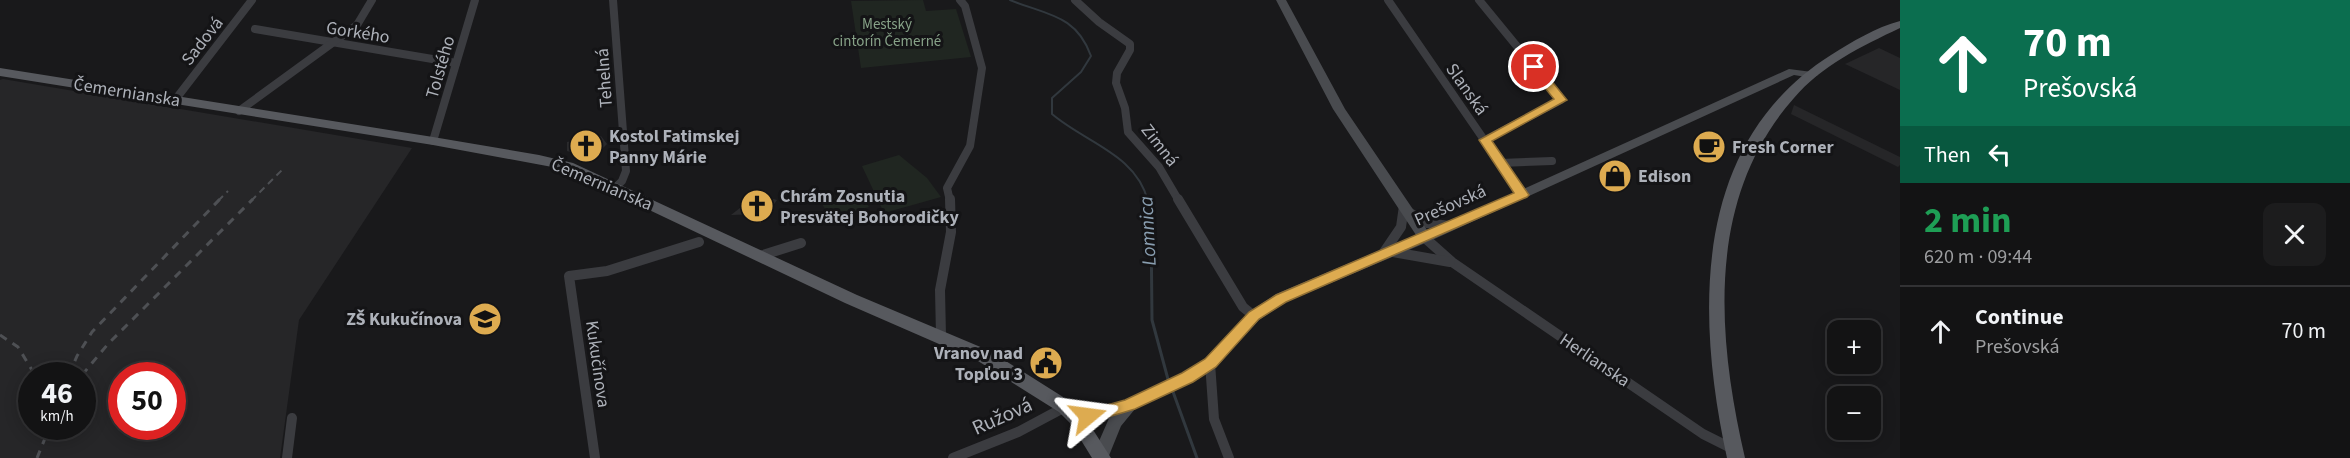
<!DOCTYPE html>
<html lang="en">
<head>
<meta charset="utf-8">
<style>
	body { margin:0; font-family:"Source Sans 3",sans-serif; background:#1c1c1d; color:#f1f3f6; height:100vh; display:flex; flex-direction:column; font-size:22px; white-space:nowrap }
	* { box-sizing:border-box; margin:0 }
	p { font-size:20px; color:#9d9ea0 }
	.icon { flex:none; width:33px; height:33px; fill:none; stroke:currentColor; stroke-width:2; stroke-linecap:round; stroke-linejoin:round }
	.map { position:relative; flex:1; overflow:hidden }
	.drawer { display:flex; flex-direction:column; background:#131314; width:450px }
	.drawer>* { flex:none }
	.top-card { background:#0b6e4f; color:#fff; overflow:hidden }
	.fabs { position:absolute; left:1827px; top:320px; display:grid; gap:12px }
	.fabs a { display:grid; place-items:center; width:54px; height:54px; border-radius:12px; background:#131314; box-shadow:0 3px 15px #0003,0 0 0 2px #323234; font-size:30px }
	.speed { position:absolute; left:18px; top:362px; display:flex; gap:12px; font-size:30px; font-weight:700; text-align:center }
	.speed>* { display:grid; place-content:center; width:78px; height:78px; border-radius:50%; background:#131314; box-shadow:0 3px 15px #0003,0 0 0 2px #323234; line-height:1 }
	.speed small { font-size:15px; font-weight:400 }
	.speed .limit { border:9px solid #d22; background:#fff; color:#111 }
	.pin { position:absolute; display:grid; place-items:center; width:51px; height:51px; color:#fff; margin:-26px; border:3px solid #fff; border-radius:50%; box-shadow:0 2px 6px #0007 }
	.me { position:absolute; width:66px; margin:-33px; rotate:74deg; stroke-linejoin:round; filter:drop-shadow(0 0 4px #0008) }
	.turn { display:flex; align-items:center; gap:21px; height:126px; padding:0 24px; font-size:27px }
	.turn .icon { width:78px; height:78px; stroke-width:2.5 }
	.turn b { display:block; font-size:42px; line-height:51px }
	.then { display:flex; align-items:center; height:57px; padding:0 24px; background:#0003; gap:12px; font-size:22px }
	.round { display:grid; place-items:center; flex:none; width:63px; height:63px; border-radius:12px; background:#1c1c1d }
	.overview { display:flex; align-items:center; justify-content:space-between; height:102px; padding:0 24px }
	h1 { font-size:36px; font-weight:700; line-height:45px; color:#1e9e55 }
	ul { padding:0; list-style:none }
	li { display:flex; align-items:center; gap:18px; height:90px; padding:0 24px; border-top:2px solid #323234 }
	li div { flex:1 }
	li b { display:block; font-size:22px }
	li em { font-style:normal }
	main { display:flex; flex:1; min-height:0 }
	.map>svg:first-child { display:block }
	.built { fill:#262628; fill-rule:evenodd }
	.green { fill:#202621 }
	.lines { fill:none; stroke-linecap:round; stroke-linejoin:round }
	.stream-far1 { stroke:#31383e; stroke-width:2 }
	.stream { stroke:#31383e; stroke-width:3 }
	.building { fill:#2a2a2c }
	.street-far1 { stroke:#3b3c40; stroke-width:8 }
	.street { stroke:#3b3c40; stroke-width:10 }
	.secondary { fill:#494b4f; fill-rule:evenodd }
	.primary { fill:#57595e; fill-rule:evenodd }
	.rail-far1 { stroke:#4e5054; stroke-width:2; stroke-dasharray:7 5; stroke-linecap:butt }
	.rail { stroke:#4e5054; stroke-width:3; stroke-dasharray:8 7; stroke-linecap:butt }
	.route { fill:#ddab50; stroke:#906f34; stroke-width:1.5 }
	.labels { text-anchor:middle; stroke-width:6; stroke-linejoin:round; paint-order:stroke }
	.far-park-label { font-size:15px; fill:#87a288; stroke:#141416 }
	.street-label { font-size:18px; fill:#adb1b9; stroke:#141416 }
	.poi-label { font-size:18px; font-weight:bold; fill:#adb1b9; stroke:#141416; text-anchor:start }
	.water-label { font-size:20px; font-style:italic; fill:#899eb0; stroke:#141416 }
	.near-street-label { font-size:21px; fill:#adb1b9; stroke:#141416 }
</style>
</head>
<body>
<main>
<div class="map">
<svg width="1900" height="458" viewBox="0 0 1900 458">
	<rect width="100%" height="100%" fill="#19191b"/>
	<g class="built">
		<path d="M 1879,48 L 1900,58 L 1900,90 L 1845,64 Z"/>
		<path d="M 3,79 L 412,148 L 299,320 L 280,458 L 0,458 L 0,80 ZM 32,375 L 82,375 L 82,426 L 32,426 ZM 122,375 L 172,375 L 172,426 L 122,426 Z"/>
		<path d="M 1794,105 L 1900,157 L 1900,165 L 1898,167 L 1791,114 Z"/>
	</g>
	<g class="green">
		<path d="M 923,0 L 926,11 L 956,9 L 971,57 L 861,68 L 851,1 Z"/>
		<path d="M 899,155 L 927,178 L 941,197 L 884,213 L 862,166 Z"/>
		<path d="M 858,190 L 869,207 L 831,218 L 820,201 Z"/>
	</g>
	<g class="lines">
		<path class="stream-far1" d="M 1010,0 C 1046,15 1076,14 1091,56 L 1081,72 L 1052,98 L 1052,114 C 1086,143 1136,154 1148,201"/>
		<g class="stream">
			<path d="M 1148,199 L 1151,220 L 1152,320 L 1169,383"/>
			<path d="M 1172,389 L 1197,458"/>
		</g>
	</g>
	<g class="building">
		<path d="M 597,136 L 601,136 L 607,144 L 596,155 L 586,157 L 567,151 L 567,142 Z"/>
		<path d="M 766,197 L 777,200 L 772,207 L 757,212 L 758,214 L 731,215 L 750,200 Z"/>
	</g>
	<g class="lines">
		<g class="street-far1">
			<path d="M 613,0 L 626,171 L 622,181 L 616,187"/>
			<path d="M 1075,0 L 1099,22 L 1130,44 L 1130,50 L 1117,73 L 1116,83 L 1125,108 L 1128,132 L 1159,167 L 1179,201"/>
			<path d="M 1388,0 L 1522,195"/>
			<path d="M 1479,0 L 1561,100 L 1485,140"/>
			<path d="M 255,29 L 456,63"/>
			<path d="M 175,100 L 252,0"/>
			<path d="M 239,111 L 357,25 L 372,0"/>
			<path d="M 433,141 L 475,0"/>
			<path d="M 1500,163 L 1552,161"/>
			<path d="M 950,201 L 947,188 L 970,146 L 982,68 L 965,6 L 960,0"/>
		</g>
		<g class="street">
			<path d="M 1178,199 L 1243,307 L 1254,316"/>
			<path d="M 1410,213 L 1427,223 L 1449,226"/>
			<path d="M 1425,238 L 1452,262 L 1703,434 L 1733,449"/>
			<path d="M 1393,252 L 1450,262"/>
			<path d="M 1382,255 L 1401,227 L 1404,206"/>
			<path d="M 760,256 L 801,243"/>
			<path d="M 941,336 L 940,290 L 951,232 L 950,199"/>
			<path d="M 1210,363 L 1214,419 L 1229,458"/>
			<path d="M 287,458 L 292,418"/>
			<path d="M 595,458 L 569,276 L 607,271 L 699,242"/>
			<path d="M 953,458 L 1018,432 L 1065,407"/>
		</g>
		<path class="secondary" d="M 1276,0 L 1286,0 L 1345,109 L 1427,230 L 1517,192 L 1789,69 L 1812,72 L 1818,75 L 1812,78 L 1794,75 L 1430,241 L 1286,302 L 1259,320 L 1215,367 L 1194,381 L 1135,409 L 1121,426 L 1108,458 L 1094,458 L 1093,455 L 1110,416 L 1077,425 L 1071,424 L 1069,419 L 1071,414 L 1125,400 L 1182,373 L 1205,359 L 1249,312 L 1276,294 L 1416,235 L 1333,109 Z"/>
		<g class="primary">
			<path d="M 1900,21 L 1900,28 C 1862,46 1821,66 1794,98 C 1705,198 1717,337 1745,458 L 1727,458 C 1696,315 1691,143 1831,55 C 1852,42 1876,27 1900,21 Z"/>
			<path d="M 0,68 L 433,137 L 539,155 L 573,163 L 857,295 L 990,351 L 1071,402 L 1083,414 L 1111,458 L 1092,458 L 1071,424 L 1059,412 L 978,361 L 845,303 L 563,169 L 433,145 L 0,76 Z"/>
		</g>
		<g class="rail-far1">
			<path d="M 218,201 L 228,191"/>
			<path d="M 251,201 L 282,170"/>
		</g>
		<g class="rail">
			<path d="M 0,335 L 18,347 L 35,375"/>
			<path d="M 69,375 L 77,356 L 92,332 L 220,199"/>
			<path d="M 82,375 L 108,344 L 253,199"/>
			<path d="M 37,458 L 50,426"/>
		</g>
	</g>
	<path class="route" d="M 1534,63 L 1538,64 L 1567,100 L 1492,141 L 1529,195 L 1527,197 L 1286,302 L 1259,319 L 1216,367 L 1193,382 L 1135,409 L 1088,423 L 1082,421 L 1080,416 L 1082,412 L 1125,400 L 1182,373 L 1205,359 L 1249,312 L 1276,295 L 1514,193 L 1479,140 L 1554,99 L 1528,67 Z"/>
	<defs>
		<symbol id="church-disc" viewBox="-11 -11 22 22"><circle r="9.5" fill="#ddab50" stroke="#141416"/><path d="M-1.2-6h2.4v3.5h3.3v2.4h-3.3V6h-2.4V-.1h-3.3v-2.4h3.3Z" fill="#111"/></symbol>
		<symbol id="cafe-disc" viewBox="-11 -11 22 22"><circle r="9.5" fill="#ddab50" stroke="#141416"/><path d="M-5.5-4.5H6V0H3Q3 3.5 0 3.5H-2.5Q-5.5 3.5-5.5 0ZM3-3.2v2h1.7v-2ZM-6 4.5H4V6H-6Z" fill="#111"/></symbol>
		<symbol id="shop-disc" viewBox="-11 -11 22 22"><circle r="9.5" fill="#ddab50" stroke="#141416"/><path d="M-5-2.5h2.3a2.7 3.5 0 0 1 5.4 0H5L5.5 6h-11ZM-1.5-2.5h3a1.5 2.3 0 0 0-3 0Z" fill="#111"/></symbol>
		<symbol id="school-disc" viewBox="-11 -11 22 22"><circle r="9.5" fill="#ddab50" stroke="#141416"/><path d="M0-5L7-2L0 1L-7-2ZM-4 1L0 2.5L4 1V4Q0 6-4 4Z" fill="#111"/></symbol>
		<symbol id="civic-disc" viewBox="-11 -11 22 22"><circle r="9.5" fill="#ddab50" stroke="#141416"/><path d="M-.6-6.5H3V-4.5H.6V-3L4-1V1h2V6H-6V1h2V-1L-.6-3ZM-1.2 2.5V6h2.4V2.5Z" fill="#111"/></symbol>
	</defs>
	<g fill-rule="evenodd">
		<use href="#church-disc" x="567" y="127" width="38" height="38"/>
		<use href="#cafe-disc" x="1690" y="128" width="38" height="38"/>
		<use href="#shop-disc" x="1596" y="157" width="38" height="38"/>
		<use href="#church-disc" x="738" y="187" width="38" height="38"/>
		<use href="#school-disc" x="466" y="300" width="38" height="38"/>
		<use href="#civic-disc" x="1027" y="344" width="38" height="38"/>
	</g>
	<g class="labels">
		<g class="far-park-label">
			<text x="887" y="29">Mestský<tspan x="887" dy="17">cintorín Čemerné</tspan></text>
		</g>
		<g class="street-label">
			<text transform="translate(358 32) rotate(9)" y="6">Gorkého</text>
			<text transform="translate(202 41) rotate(-52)" y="6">Sadová</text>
			<text transform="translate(440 67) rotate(-74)" y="6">Tolstého</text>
			<text transform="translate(604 78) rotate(-94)" y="6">Tehelná</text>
			<text transform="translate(1467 89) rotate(55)" y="6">Slanská</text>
			<text transform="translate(127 92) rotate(9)" y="6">Čemernianska</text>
			<text transform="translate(1160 145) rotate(52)" y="6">Zimná</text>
			<text transform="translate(602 184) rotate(23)" y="6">Čemernianska</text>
			<text transform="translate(1450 205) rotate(-24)" y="6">Prešovská</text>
			<text transform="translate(1595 360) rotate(34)" y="6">Herlianska</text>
			<text transform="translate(598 364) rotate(82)" y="6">Kukučínova</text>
		</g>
		<g class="poi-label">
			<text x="609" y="142">Kostol Fatimskej<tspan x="609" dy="21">Panny Márie</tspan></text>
			<text x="1732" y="153">Fresh Corner</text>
			<text x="1638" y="182">Edison</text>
			<text x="780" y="202">Chrám Zosnutia<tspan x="780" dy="21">Presvätej Bohorodičky</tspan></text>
			<text x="462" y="325" text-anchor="end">ZŠ Kukučínova</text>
			<text x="1023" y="359" text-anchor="end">Vranov nad<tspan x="1023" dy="21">Topľou 3</tspan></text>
		</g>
		<g class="water-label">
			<text transform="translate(1147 231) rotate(-93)" y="7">Lomnica</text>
		</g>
		<g class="near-street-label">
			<text transform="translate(1002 416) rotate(-24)" y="7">Ružová</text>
		</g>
	</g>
</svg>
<div class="fabs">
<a>+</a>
<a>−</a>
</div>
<div class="speed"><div>46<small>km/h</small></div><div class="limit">50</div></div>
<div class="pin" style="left:1534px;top:67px;background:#d93025"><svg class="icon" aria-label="arrive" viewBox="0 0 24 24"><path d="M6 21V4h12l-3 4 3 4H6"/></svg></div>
<svg class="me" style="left:1088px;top:416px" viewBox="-20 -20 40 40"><path d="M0-17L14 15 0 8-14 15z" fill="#ddab50" stroke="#fff" stroke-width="4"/></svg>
</div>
<section class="drawer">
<div class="top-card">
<div class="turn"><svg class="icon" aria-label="ahead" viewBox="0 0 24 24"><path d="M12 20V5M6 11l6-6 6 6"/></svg><div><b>70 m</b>Prešovská</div></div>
<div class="then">Then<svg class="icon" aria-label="left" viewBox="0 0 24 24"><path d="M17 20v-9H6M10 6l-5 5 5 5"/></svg></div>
</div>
<div class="overview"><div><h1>2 min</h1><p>620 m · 09:44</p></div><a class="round"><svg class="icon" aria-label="close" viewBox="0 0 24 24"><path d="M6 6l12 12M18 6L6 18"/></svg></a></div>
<ul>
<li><svg class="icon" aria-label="ahead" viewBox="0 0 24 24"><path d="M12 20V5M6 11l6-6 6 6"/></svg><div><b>Continue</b><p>Prešovská</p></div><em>70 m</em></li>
</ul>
</section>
</main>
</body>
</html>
